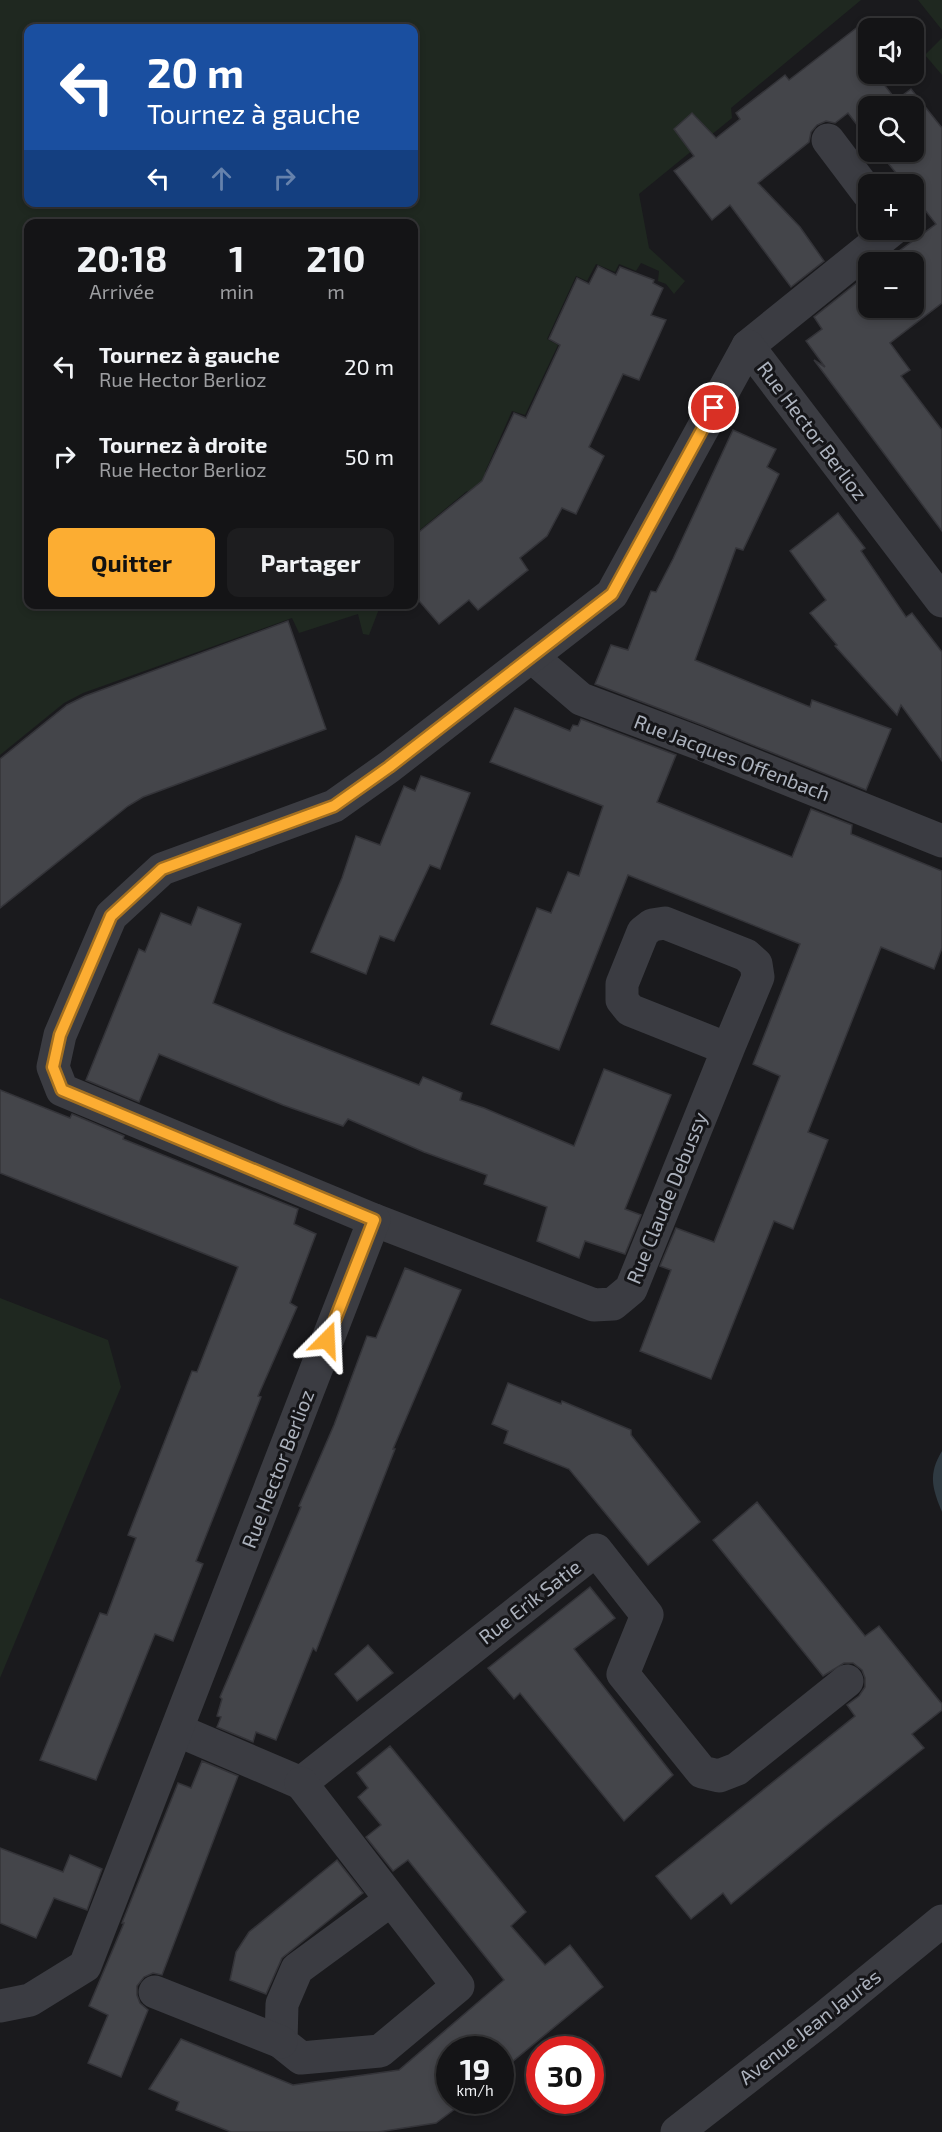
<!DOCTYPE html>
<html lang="fr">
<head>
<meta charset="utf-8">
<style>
	body { margin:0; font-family:"Exo 2",sans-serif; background:#1d1d1f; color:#f1f3f6; height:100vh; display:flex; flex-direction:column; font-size:22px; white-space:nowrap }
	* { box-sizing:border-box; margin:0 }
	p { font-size:20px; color:#9d9ea1 }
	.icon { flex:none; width:33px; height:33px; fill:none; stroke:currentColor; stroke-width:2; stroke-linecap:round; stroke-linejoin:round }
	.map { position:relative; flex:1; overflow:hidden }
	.sheet { position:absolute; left:24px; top:219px; width:394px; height:390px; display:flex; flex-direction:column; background:#141416; border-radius:12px; box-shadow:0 3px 9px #0003,0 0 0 2px #333335 }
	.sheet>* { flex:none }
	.hud { position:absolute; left:24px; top:24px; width:394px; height:183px; border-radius:12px; box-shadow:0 3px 9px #0003,0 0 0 2px #333335; background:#1a4fa0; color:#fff; overflow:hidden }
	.controls { position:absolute; left:858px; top:18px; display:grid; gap:12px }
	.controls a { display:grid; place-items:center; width:66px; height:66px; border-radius:12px; background:#141416; box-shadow:0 3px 9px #0003,0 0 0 2px #333335; font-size:30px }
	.speed { position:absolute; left:436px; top:2036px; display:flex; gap:12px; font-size:30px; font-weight:700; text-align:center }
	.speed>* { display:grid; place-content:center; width:78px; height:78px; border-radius:50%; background:#141416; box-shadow:0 3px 9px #0003,0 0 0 2px #333335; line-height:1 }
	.speed small { font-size:15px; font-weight:400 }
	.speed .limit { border:9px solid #d22; background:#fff; color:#111 }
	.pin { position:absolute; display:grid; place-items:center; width:51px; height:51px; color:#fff; margin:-26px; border:3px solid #fff; border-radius:50%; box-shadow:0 2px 6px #0007 }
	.me { position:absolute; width:66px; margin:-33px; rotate:21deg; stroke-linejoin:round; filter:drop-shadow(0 0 4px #0008) }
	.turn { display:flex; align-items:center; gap:21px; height:126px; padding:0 24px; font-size:27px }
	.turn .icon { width:78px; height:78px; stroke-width:2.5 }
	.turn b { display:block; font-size:42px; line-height:51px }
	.lanes { display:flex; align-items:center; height:57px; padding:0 24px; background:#0003; justify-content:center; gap:30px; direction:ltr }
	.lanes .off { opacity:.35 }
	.eta { display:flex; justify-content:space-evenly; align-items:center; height:102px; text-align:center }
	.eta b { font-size:36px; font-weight:700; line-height:42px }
	.action { display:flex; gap:12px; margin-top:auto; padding:12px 24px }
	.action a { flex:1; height:69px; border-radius:12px; background:#fcad32; color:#111; font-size:24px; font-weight:700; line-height:69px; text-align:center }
	.action a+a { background:#1d1d1f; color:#f1f3f6 }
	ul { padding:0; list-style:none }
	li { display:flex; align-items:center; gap:18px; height:90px; padding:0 24px }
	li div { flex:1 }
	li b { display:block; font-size:22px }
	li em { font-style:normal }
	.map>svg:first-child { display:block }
	.green { fill:#1f2820; fill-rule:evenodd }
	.water { fill:#2f3a42 }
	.building { fill:#44454a; stroke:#343439; stroke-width:1.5 }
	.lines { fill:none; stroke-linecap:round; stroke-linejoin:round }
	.minor { stroke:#3b3c42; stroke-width:33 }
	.route-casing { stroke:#a47020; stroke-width:15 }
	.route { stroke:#fcad32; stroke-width:10 }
	.labels { text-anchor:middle; stroke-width:6; stroke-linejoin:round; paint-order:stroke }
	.street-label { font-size:20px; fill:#acb2bd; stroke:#151518 }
</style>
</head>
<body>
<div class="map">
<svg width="942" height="2132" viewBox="0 0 942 2132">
	<rect width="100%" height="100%" fill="#1a1a1d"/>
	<g class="green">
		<path d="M 0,0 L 861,0 L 731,108 L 732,118 L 639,194 L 649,248 L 685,281 L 674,294 L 666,284 L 658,281 L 659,271 L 641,263 L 636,271 L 619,264 L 615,272 L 596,264 L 587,281 L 576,276 L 547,339 L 558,345 L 525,415 L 512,411 L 485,472 L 496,478 L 476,502 L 467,491 L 415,534 L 424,545 L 414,553 L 414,224 L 28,224 L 28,604 L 384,605 L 379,609 L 369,635 L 363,634 L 358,614 L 299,633 L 292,618 L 83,693 L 64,703 L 0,755 ZM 28,28 L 414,28 L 414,202 L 28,202 Z"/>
		<path d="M 918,0 L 942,0 L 942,30 Z"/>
		<path d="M 942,38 L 942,75 L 925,55 Z"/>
		<path d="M 0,1298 L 108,1340 L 121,1387 L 0,1678 Z"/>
	</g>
	<path class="water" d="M 942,1451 L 942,1512 C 932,1488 928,1474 942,1451 Z"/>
	<g class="building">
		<path d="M 868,19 L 868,74 L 876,74 L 896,100 L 911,89 L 942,128 L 942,303 L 890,343 L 910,370 L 901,376 L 942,430 L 942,531 L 814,360 L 825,367 L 806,341 L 822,329 L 814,317 L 868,274 L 868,308 L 914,308 L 914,262 L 884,262 L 936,224 L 914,196 L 914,184 L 905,184 L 879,152 L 914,152 L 914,106 L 868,106 L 868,139 L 848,113 L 835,123 L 826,121 L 817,125 L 811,132 L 809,142 L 758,183 L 800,227 L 824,261 L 791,287 L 730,205 L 712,220 L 674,171 L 694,156 L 674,129 L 692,113 L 716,138 L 740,119 L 736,113 L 785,75 L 789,80 Z"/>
		<path d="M 598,266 L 616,275 L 620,267 L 654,280 L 653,283 L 663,288 L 651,315 L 666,320 L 639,380 L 623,374 L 589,447 L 604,456 L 576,514 L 562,508 L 547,536 L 520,558 L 528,570 L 478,610 L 469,600 L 439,624 L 414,595 L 414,536 L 482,481 L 514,413 L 526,418 L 560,345 L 549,339 L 577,278 L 589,284 Z"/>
		<path d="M 733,430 L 776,449 L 767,467 L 779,474 L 743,550 L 736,548 L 695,660 L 810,707 L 812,700 L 891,729 L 866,790 L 705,726 L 595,684 L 611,645 L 628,650 L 651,591 L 656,592 L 673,559 Z"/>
		<path d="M 838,513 L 865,548 L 861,551 L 906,617 L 912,613 L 942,652 L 942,761 L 901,705 L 897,715 L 835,646 L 837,645 L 810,613 L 826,600 L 790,551 Z"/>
		<path d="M 288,621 L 326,729 L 143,797 L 128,806 L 0,908 L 0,759 L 67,705 L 85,696 Z"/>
		<path d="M 515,708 L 570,731 L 573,725 L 578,726 L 581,719 L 676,755 L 657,802 L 792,857 L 811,809 L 852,825 L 851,834 L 942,871 L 942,948 L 934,969 L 881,947 L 808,1132 L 828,1140 L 793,1229 L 774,1221 L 711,1379 L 640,1351 L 671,1270 L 660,1266 L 676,1228 L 714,1242 L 780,1076 L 753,1064 L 800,944 L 628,875 L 559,1050 L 491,1024 L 537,908 L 551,913 L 568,872 L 579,876 L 603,806 L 490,762 Z"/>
		<path d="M 421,776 L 470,793 L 440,869 L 430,865 L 394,941 L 380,936 L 366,974 L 311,952 L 342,878 L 356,836 L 380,845 L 404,786 L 415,791 Z"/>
		<path d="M 198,907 L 241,924 L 213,1003 L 286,1033 L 419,1085 L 423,1077 L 462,1093 L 460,1100 L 484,1108 L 574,1146 L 604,1069 L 671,1095 L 625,1209 L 641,1215 L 625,1254 L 585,1241 L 579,1258 L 537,1241 L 547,1207 L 484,1184 L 487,1175 L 424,1152 L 348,1119 L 343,1126 L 283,1105 L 159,1054 L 139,1102 L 86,1080 L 139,949 L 145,952 L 161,913 L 191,925 Z"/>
		<path d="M 0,1090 L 70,1118 L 72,1114 L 124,1136 L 123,1139 L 298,1209 L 294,1224 L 316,1234 L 290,1303 L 297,1307 L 258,1396 L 261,1397 L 196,1561 L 203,1564 L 173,1641 L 155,1634 L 96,1780 L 40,1760 L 100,1613 L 107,1615 L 136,1538 L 128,1535 L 192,1371 L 197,1372 L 238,1267 L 0,1173 Z"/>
		<path d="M 405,1268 L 461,1290 L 393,1449 L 395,1449 L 316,1651 L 313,1648 L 276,1740 L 256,1732 L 253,1742 L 217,1727 L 221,1717 L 217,1716 L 222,1699 L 220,1697 L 301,1507 L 299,1506 L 334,1425 L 367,1336 L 376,1338 Z"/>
		<path d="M 508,1383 L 561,1404 L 562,1401 L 631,1430 L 631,1435 L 700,1522 L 648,1565 L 569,1469 L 504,1443 L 508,1431 L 492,1424 Z"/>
		<path d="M 757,1502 L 865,1636 L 879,1626 L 942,1704 L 942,1710 L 912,1734 L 924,1748 L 827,1825 L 731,1904 L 723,1893 L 691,1919 L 656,1876 L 855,1716 L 847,1705 L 859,1696 L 865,1687 L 865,1678 L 862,1670 L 853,1663 L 844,1663 L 823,1676 L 713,1540 Z"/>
		<path d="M 590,1587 L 615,1618 L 574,1649 L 673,1775 L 624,1821 L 520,1693 L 514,1699 L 488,1668 Z"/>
		<path d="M 368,1645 L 393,1673 L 357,1701 L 335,1674 Z"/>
		<path d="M 390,1746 L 526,1912 L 511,1926 L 545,1965 L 570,1945 L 603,1987 L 501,2071 L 501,2049 L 450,2049 L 450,2100 L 467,2100 L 436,2123 L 378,2132 L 231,2132 L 176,2110 L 179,2102 L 149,2089 L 181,2039 L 293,2085 L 399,2070 L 504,1980 L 408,1860 L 393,1871 L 366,1837 L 381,1825 L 358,1797 L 368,1788 L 357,1773 Z"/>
		<path d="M 202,1761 L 238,1776 L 162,1975 L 153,1973 L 144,1977 L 137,1986 L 137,1995 L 140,2003 L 148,2010 L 121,2077 L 88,2063 L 108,2015 L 89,2006 L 124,1923 L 122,1923 L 178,1783 L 191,1788 Z"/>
		<path d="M 0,1848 L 63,1872 L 70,1855 L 102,1869 L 87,1910 L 54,1898 L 36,1938 L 0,1923 Z"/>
		<path d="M 337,1860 L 363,1893 L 282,1958 L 266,1994 L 230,1980 L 236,1952 L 249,1932 Z"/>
	</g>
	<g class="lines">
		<g class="minor">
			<path d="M 828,140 L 868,193"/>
			<path d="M 748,346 L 892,230"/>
			<path d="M 532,657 L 581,699 L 698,743 L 942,841"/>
			<path d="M 374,1220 L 594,1305 L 613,1304 L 631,1289 L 728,1049 L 630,1010 L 622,1000 L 622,984 L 643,932 L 652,925 L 665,923 L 746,955 L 756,964 L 758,977 L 728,1049"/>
			<path d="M 177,1730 L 301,1783 L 596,1550 L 647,1615 L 623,1674 L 702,1772 L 719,1776 L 737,1769 L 847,1681"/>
			<path d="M 301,1783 L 458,1986 L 380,2051 L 301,2058 L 281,2042 L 282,2004 L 297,1969 L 391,1900"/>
			<path d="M 155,1992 L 281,2042"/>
			<path d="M 0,2006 L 30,2000 L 85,1966 L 374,1220 L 62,1090 L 53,1067 L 60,1035 L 111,916 L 162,869 L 334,806 L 389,767 L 612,594 L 748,346 L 942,601"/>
			<path d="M 677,2132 L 826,2016 L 942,1921"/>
		</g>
	</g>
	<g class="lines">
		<defs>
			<path id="route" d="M 327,1340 L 374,1220 L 62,1090 L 53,1067 L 60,1035 L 111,916 L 162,869 L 334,806 L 389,767 L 612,594 L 714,408"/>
		</defs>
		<use href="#route" class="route-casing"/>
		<use href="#route" class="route"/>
	</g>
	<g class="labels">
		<g class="street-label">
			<text transform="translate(812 431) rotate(53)" y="7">Rue Hector Berlioz</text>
			<text transform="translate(732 758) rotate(21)" y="7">Rue Jacques Offenbach</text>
			<text transform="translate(667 1198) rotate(-68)" y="7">Rue Claude Debussy</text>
			<text transform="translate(278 1469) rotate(-69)" y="7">Rue Hector Berlioz</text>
			<text transform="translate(530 1602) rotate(-38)" y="7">Rue Erik Satie</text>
			<text transform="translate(810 2027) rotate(-38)" y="7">Avenue Jean Jaurès</text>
		</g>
	</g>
</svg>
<div class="controls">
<a><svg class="icon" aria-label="sound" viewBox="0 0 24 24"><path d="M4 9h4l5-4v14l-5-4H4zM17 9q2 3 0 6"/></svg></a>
<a><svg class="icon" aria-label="search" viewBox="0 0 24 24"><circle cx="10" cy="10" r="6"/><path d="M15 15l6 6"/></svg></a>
<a>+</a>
<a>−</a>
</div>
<div class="speed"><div>19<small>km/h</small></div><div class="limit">30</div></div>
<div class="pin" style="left:714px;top:408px;background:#d93025"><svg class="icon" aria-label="arrive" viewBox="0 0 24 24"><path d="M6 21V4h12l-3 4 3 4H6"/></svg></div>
<svg class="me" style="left:327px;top:1340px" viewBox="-20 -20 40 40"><path d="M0-17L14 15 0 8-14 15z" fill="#fcad32" stroke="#fff" stroke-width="4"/></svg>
<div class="hud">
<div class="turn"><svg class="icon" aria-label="left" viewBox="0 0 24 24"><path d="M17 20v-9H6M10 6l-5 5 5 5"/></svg><div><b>20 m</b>Tournez à gauche</div></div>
<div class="lanes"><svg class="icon" aria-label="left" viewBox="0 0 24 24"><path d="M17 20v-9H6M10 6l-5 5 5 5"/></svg><svg class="icon off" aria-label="ahead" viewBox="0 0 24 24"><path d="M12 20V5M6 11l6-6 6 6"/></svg><svg class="icon off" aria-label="right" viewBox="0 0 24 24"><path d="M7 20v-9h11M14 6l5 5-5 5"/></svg></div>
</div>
<section class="sheet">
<div class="eta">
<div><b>20:18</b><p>Arrivée</p></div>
<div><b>1</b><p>min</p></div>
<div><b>210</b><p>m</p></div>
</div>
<ul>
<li><svg class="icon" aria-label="left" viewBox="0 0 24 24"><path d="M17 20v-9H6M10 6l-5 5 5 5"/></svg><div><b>Tournez à gauche</b><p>Rue Hector Berlioz</p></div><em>20 m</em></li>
<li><svg class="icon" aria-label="right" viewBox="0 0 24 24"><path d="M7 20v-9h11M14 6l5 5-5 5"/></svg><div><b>Tournez à droite</b><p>Rue Hector Berlioz</p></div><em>50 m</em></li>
</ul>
<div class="action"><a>Quitter</a><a>Partager</a></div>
</section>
</div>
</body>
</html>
